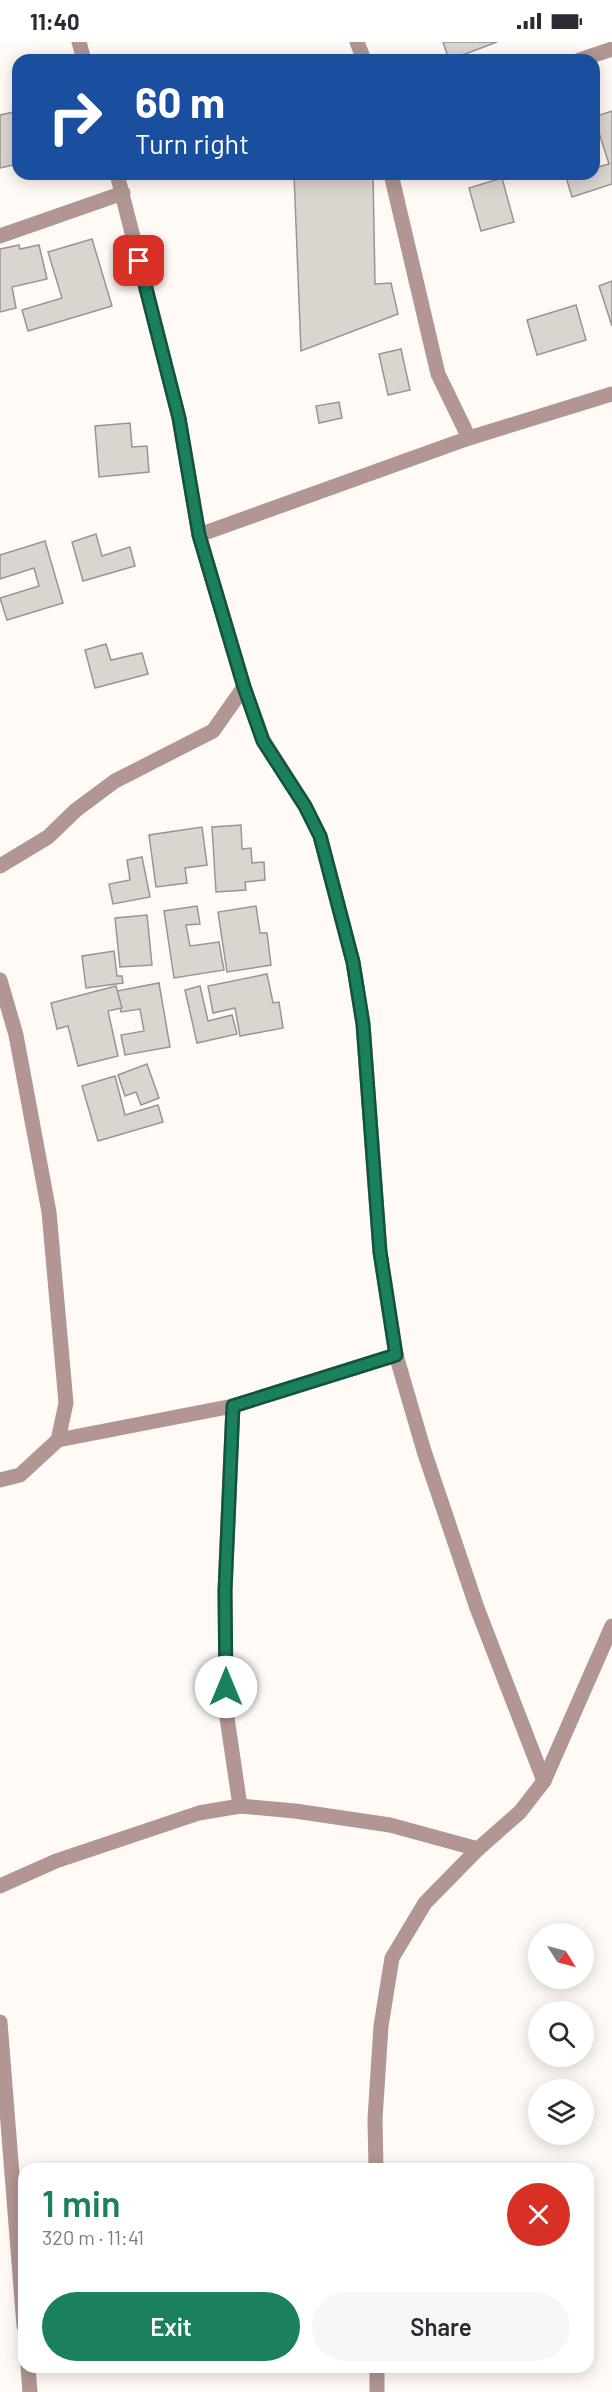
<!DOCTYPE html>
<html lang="en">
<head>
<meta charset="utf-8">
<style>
	body { margin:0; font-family:Barlow,sans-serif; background:#f7f7f7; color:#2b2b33; height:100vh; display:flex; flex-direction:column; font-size:22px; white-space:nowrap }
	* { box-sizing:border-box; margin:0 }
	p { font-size:20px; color:#7c7c81 }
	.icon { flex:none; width:33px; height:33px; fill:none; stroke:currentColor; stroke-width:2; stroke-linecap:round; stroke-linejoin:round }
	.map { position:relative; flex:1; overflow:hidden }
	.sheet { position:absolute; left:18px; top:2121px; width:576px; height:210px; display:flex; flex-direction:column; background:#fff; border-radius:18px; box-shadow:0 3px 15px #0003 }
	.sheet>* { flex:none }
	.top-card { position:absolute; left:12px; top:12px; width:588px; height:126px; border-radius:18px; box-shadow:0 3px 15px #0003; background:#1a4fa0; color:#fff; overflow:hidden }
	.needle { width:39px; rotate:126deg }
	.controls { position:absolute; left:528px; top:1881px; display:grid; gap:12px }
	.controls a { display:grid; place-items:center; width:66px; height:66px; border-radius:50%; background:#fff; box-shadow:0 3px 15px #0003; font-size:30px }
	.pin { position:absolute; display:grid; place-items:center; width:51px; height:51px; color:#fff; margin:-26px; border-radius:12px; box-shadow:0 3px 9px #0006 }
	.me { position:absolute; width:66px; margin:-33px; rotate:0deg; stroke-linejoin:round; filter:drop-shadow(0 0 4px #0008) }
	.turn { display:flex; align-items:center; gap:21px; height:126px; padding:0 24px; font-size:27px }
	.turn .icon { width:78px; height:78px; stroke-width:2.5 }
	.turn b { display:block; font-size:42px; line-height:51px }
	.round { display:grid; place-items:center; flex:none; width:63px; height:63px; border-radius:32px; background:#f7f7f7 }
	.head { display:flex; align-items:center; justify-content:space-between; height:102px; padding:0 24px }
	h1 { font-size:36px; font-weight:600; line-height:45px; color:#1a815c }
	.button { display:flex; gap:12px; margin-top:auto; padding:12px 24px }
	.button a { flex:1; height:69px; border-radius:36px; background:#1a815c; color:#fff; font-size:24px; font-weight:600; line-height:69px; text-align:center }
	.button a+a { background:#f7f7f7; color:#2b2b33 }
	.status { display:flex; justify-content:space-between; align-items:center; height:42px; padding:0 30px; background:#fff; direction:ltr }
	.status svg { height:16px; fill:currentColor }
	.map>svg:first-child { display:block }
	.building { fill:#dbd5d0; stroke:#9a9590; stroke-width:1.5 }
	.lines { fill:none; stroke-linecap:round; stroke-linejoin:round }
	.street { stroke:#b19693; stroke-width:15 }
	.route-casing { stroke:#11543c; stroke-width:15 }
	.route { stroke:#1a815c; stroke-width:10 }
</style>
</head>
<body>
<div class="status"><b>11:40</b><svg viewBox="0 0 49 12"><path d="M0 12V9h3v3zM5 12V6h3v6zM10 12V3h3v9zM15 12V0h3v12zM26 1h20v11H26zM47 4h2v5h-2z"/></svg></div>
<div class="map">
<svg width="612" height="2350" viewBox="0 0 612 2350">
	<rect width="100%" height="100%" fill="#fffaf5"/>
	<g class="building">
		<path d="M 443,0 L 497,0 L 449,18 Z"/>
		<path d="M 18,69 L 18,122 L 0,126 L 0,73 Z"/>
		<path d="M 612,69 L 612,142 L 572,155 L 565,132 L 594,132 L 594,126 L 609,122 L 594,75 Z"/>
		<path d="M 294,132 L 373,132 L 375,242 L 391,241 L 398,272 L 301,309 Z"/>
		<path d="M 502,136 L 514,180 L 481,189 L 469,146 Z"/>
		<path d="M 92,197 L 112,264 L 28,289 L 22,268 L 62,256 L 48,210 Z"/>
		<path d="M 19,203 L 20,207 L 39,203 L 47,237 L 12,245 L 16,266 L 0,270 L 0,207 Z"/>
		<path d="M 612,239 L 612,284 L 599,244 Z"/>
		<path d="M 576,263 L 586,298 L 537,313 L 527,278 Z"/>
		<path d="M 401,307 L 410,348 L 388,353 L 379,312 Z"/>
		<path d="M 339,360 L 342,376 L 319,381 L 316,364 Z"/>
		<path d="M 130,381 L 132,405 L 147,404 L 149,430 L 99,435 L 95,384 Z"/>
		<path d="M 96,492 L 102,514 L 130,505 L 135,524 L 83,539 L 72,500 Z"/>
		<path d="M 45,499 L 63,561 L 7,578 L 0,556 L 39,544 L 34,526 L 0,537 L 0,513 Z"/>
		<path d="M 106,602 L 111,618 L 142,611 L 148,632 L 95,646 L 85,608 Z"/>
		<path d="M 241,783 L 242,807 L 251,806 L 252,821 L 264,820 L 265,838 L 245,840 L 246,848 L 216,850 L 212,785 Z"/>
		<path d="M 202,785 L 207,823 L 185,826 L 187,841 L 156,845 L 149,793 Z"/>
		<path d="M 142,815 L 150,855 L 113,862 L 109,842 L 130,838 L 127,818 Z"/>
		<path d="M 197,864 L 200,882 L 186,883 L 190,904 L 219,900 L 224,928 L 174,936 L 164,869 Z"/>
		<path d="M 256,864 L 260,891 L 267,891 L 271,923 L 227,930 L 218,870 Z"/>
		<path d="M 147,873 L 152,923 L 120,925 L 115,876 Z"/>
		<path d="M 114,909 L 117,934 L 122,934 L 123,941 L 86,946 L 82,914 Z"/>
		<path d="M 267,932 L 273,961 L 279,960 L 283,986 L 240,994 L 235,966 L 213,971 L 208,944 Z"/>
		<path d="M 159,941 L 170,1005 L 125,1013 L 121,993 L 144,989 L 140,967 L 121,970 L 117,949 Z"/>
		<path d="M 116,944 L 122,966 L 108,969 L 118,1014 L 78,1024 L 68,984 L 57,987 L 51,961 Z"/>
		<path d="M 200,944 L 208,979 L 232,973 L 237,992 L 197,1001 L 185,948 Z"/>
		<path d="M 147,1022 L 159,1056 L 141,1063 L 136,1050 L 125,1054 L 118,1033 Z"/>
		<path d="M 115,1034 L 125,1073 L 158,1063 L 163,1080 L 98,1099 L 82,1044 Z"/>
	</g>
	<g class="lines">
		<g class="street">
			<path d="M 79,0 L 84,18"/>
			<path d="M 357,0 L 364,18"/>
			<path d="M 579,18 L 612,7"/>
			<path d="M 117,132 L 179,376 L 199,493 L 244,645 L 263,698 L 305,764 L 320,794 L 353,920 L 363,982 L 380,1210 L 396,1313 L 424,1409 L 477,1566 L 544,1739"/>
			<path d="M 391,132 L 438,332 L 469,396"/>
			<path d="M 0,194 L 123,151"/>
			<path d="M 199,493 L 469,396 L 612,352"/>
			<path d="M 0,824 L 48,795 L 76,768 L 115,739 L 213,689 L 244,645"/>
			<path d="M 0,938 L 16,993 L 49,1170 L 66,1361 L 58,1398 L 20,1433 L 0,1438"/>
			<path d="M 233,1364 L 225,1549 L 226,1669 L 240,1764"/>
			<path d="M 58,1398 L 233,1364 L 396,1313"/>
			<path d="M 0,1844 L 56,1819 L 199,1771 L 240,1764 L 295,1769 L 390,1783 L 478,1807"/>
			<path d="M 0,1980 L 24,2284"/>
			<path d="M 376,2127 L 375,2077 L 381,1984 L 392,1916 L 425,1861 L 478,1807 L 520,1770 L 544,1739 L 612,1584"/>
			<path d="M 28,2325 L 30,2350"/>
			<path d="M 377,2350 L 377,2325"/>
		</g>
	</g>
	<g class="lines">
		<defs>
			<path id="route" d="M 139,219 L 179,376 L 199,493 L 244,645 L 263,699 L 305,764 L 320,794 L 353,920 L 363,982 L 380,1210 L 396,1313 L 233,1364 L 225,1549 L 226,1645"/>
		</defs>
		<use href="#route" class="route-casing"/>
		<use href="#route" class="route"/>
	</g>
</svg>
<div class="controls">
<a><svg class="needle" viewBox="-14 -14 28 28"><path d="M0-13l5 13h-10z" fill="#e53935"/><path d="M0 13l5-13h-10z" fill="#7c7c81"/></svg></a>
<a><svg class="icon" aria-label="search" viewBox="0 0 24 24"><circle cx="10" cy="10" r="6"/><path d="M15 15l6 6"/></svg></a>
<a><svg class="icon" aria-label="layers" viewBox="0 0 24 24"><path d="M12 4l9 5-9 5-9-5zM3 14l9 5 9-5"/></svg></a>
</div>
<div class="pin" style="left:139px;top:219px;background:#d93025"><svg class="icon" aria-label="arrive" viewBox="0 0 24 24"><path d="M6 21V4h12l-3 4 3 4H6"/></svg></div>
<svg class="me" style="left:226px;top:1645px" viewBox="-20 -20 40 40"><circle r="19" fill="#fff"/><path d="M0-13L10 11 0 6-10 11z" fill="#1a815c"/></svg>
<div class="top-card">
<div class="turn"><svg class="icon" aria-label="right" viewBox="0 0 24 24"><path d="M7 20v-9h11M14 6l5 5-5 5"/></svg><div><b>60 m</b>Turn right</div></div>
</div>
<section class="sheet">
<div class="head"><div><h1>1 min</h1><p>320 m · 11:41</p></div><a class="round" style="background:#d93025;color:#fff"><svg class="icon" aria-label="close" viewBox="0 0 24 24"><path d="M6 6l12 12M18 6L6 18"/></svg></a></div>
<div class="button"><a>Exit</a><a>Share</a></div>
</section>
</div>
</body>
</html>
